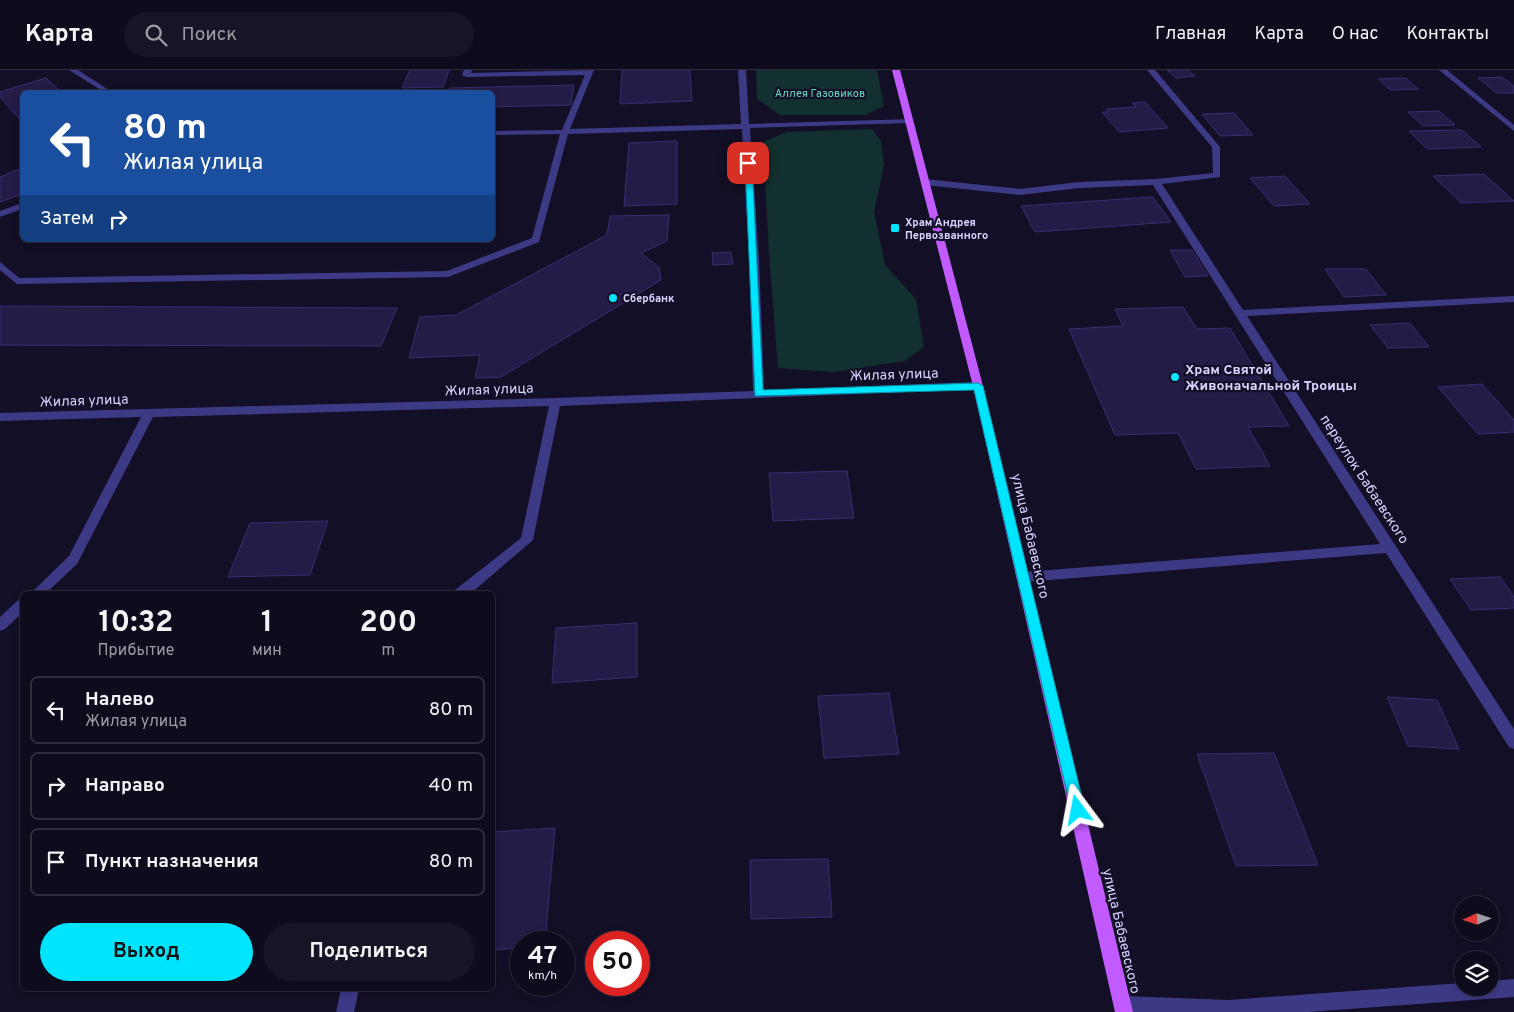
<!DOCTYPE html>
<html lang="ru">
<head>
<meta charset="utf-8">
<style>
	body { margin:0; font-family:Overpass,sans-serif; background:#171425; color:#f1f3f6; height:100vh; display:flex; flex-direction:column; font-size:19px; white-space:nowrap }
	* { box-sizing:border-box; margin:0 }
	p { font-size:16px; color:#9b9ba3 }
	.icon { flex:none; width:28px; height:28px; fill:none; stroke:currentColor; stroke-width:2; stroke-linecap:round; stroke-linejoin:round }
	.map { position:relative; flex:1; overflow:hidden }
	.sheet { position:absolute; left:20px; top:521px; width:475px; height:400px; display:flex; flex-direction:column; background:#0e0b1c; border-radius:8px; box-shadow:0 2px 8px #0003,0 0 0 1px #2e2b3b }
	.sheet>* { flex:none }
	.guide { position:absolute; left:20px; top:20px; width:475px; height:152px; border-radius:8px; box-shadow:0 2px 8px #0003,0 0 0 1px #2e2b3b; background:#1a4fa0; color:#fff; overflow:hidden }
	.needle { width:32px; rotate:267deg }
	.controls { position:absolute; left:1454px; top:826px; display:grid; gap:10px }
	.controls a { display:grid; place-items:center; width:45px; height:45px; border-radius:50%; background:#0e0b1c; box-shadow:0 2px 8px #0003,0 0 0 1px #2e2b3b; font-size:25px }
	.speed { position:absolute; left:510px; top:861px; display:flex; gap:10px; font-size:25px; font-weight:700; text-align:center }
	.speed>* { display:grid; place-content:center; width:65px; height:65px; border-radius:50%; background:#0e0b1c; box-shadow:0 2px 8px #0003,0 0 0 1px #2e2b3b; line-height:1 }
	.speed small { font-size:12px; font-weight:400 }
	.speed .limit { border:8px solid #d22; background:#fff; color:#111 }
	.pin { position:absolute; display:grid; place-items:center; width:42px; height:42px; color:#fff; margin:-21px; border-radius:10px; box-shadow:0 2px 8px #0006 }
	.me { position:absolute; width:55px; margin:-28px; rotate:347deg; stroke-linejoin:round; filter:drop-shadow(0 0 4px #0008) }
	.turn { display:flex; align-items:center; gap:18px; height:105px; padding:0 20px; font-size:22px }
	.turn .icon { width:65px; height:65px; stroke-width:2.5 }
	.turn b { display:block; font-size:35px; line-height:42px }
	.then { display:flex; align-items:center; height:48px; padding:0 20px; background:#0003; gap:10px; font-size:19px }
	.eta { display:flex; justify-content:space-evenly; align-items:center; height:85px; text-align:center }
	.eta b { font-size:30px; font-weight:700; line-height:35px }
	.cta { display:flex; gap:10px; margin-top:auto; padding:10px 20px }
	.cta a { flex:1; height:58px; border-radius:30px; background:#00e5ff; color:#111; font-size:20px; font-weight:700; line-height:58px; text-align:center }
	.cta a+a { background:#171425; color:#f1f3f6 }
	ul { padding:0; list-style:none }
	li { display:flex; align-items:center; gap:15px; height:68px; margin:0 10px 8px; padding:0 10px; border:2px solid #2e2b3b; border-radius:8px }
	li div { flex:1 }
	li b { display:block; font-size:19px }
	li em { font-style:normal }
	header { display:flex; align-items:center; gap:30px; box-sizing:border-box; height:70px; padding:0 25px; background:#0e0b1c; border-bottom:1px solid #2e2b3b }
	header strong { font-size:24px }
	nav { display:flex; gap:28px; margin-inline-start:auto; font-size:18px }
	.search { width:350px; height:45px; background:#171425; display:flex; align-items:center; gap:12px; box-sizing:border-box; padding:0 18px; border-radius:28px; color:#9b9ba3; font-size:19px }
	.map>svg:first-child { display:block }
	.green { fill:#12302f }
	.building { fill:#241b47; stroke:#3b2d73 }
	.lines { fill:none; stroke-linecap:round; stroke-linejoin:round }
	.minor { fill:#3d3a85; fill-rule:evenodd }
	.major { fill:#c25bff; fill-rule:evenodd }
	.route { fill:#00e5ff; stroke:#0095a6 }
	.poi-dot { fill:#00e5ff; stroke:#130f26; stroke-width:2 }
	.labels { text-anchor:middle; stroke-width:4.5; stroke-linejoin:round; paint-order:stroke }
	.far-park-label { font-size:11px; fill:#5fe0c0; stroke:#130f26 }
	.far-poi-label { font-size:11px; font-weight:bold; fill:#d9d4ff; stroke:#130f26; text-anchor:start }
	.poi-label { font-size:14px; font-weight:bold; fill:#d9d4ff; stroke:#130f26; text-anchor:start }
	.street-label { font-size:14px; fill:#d9d4ff; stroke:#130f26 }
</style>
</head>
<body>
<header>
<strong>Карта</strong>
<div class="search"><svg class="icon" aria-label="search" viewBox="0 0 24 24"><circle cx="10" cy="10" r="6"/><path d="M15 15l6 6"/></svg>Поиск</div>
<nav><a>Главная</a><a>Карта</a><a>О нас</a><a>Контакты</a></nav>
</header>
<div class="map">
<svg width="1514" height="942" viewBox="0 0 1514 942">
	<rect width="100%" height="100%" fill="#130f26"/>
	<g class="green">
		<path d="M 756,0 L 877,0 L 884,36 L 865,45 L 780,45 L 757,29 Z"/>
		<path d="M 872,59 L 881,71 L 884,95 L 874,142 L 885,195 L 916,229 L 924,277 L 905,291 L 833,302 L 778,298 L 769,184 L 763,72 L 787,62 Z"/>
	</g>
	<g class="building">
		<path d="M 410,0 L 449,0 L 443,17 L 402,18 Z"/>
		<path d="M 622,0 L 690,0 L 692,31 L 620,34 Z"/>
		<path d="M 1167,0 L 1188,0 L 1195,6 L 1176,8 Z"/>
		<path d="M 1502,7 L 1514,16 L 1514,23 L 1497,23 L 1478,8 Z"/>
		<path d="M 46,8 L 61,22 L 22,22 L 22,52 L 0,27 L 0,22 Z"/>
		<path d="M 1406,8 L 1418,19 L 1390,20 L 1378,9 Z"/>
		<path d="M 574,15 L 571,35 L 492,37 L 492,22 L 448,22 L 449,18 Z"/>
		<path d="M 1145,32 L 1168,58 L 1119,62 L 1102,42 L 1108,42 L 1106,39 L 1136,37 L 1132,33 Z"/>
		<path d="M 1439,41 L 1455,55 L 1423,56 L 1408,42 Z"/>
		<path d="M 1234,43 L 1253,65 L 1220,66 L 1202,44 Z"/>
		<path d="M 1462,60 L 1481,77 L 1427,79 L 1409,61 Z"/>
		<path d="M 677,71 L 677,134 L 624,136 L 629,73 Z"/>
		<path d="M 22,98 L 22,124 L 0,132 L 0,107 Z"/>
		<path d="M 1484,104 L 1514,131 L 1461,133 L 1433,106 Z"/>
		<path d="M 1285,106 L 1310,134 L 1274,136 L 1250,108 Z"/>
		<path d="M 1153,127 L 1171,152 L 1035,162 L 1021,136 Z"/>
		<path d="M 669,145 L 667,171 L 641,183 L 659,197 L 661,210 L 501,307 L 475,308 L 480,285 L 409,288 L 420,247 L 456,245 L 607,165 L 610,146 Z"/>
		<path d="M 1170,180 L 1192,180 L 1208,206 L 1185,207 Z"/>
		<path d="M 731,182 L 733,194 L 713,195 L 712,183 Z"/>
		<path d="M 1325,199 L 1366,199 L 1386,225 L 1344,227 Z"/>
		<path d="M 0,236 L 397,238 L 381,276 L 0,275 Z"/>
		<path d="M 1183,237 L 1197,259 L 1230,258 L 1289,356 L 1248,357 L 1270,396 L 1196,399 L 1178,363 L 1115,365 L 1069,259 L 1123,256 L 1115,239 Z"/>
		<path d="M 1410,253 L 1429,277 L 1388,278 L 1370,255 Z"/>
		<path d="M 1482,314 L 1514,350 L 1514,362 L 1478,364 L 1438,317 Z"/>
		<path d="M 847,401 L 854,448 L 773,451 L 769,403 Z"/>
		<path d="M 328,451 L 310,505 L 228,507 L 250,453 Z"/>
		<path d="M 1500,507 L 1514,527 L 1514,538 L 1471,540 L 1450,509 Z"/>
		<path d="M 637,553 L 637,607 L 552,613 L 556,558 Z"/>
		<path d="M 889,623 L 899,684 L 824,688 L 818,626 Z"/>
		<path d="M 1387,627 L 1437,630 L 1459,679 L 1408,676 Z"/>
		<path d="M 1274,683 L 1318,795 L 1236,796 L 1197,684 Z"/>
		<path d="M 555,758 L 545,872 L 521,872 L 521,878 L 492,880 L 492,762 Z"/>
		<path d="M 828,789 L 832,847 L 751,849 L 750,790 Z"/>
	</g>
	<g class="lines">
		<g class="minor">
			<path d="M 69,0 L 78,0 L 112,22 L 104,22 Z"/>
			<path d="M 464,0 L 472,0 L 471,3 L 594,0 L 570,59 L 741,54 L 738,0 L 746,0 L 749,54 L 912,49 L 912,53 L 909,53 L 750,58 L 759,189 L 764,320 L 978,312 L 982,313 L 983,316 L 982,319 L 560,336 L 533,470 L 470,524 L 454,524 L 455,520 L 521,468 L 549,336 L 153,347 L 77,494 L 45,524 L 30,524 L 69,486 L 141,347 L 0,351 L 0,343 L 555,328 L 753,321 L 749,189 L 742,59 L 568,64 L 539,172 L 448,207 L 17,214 L 0,200 L 0,192 L 19,208 L 447,201 L 532,168 L 560,64 L 492,65 L 492,61 L 562,60 L 585,5 L 466,7 L 462,5 Z"/>
			<path d="M 1147,0 L 1155,0 L 1220,77 L 1220,107 L 1162,114 L 1243,240 L 1514,226 L 1514,232 L 1247,246 L 1514,659 L 1514,679 L 1509,677 L 1386,483 L 1024,512 L 1019,511 L 1018,507 L 1019,503 L 1024,502 L 1380,474 L 1153,115 L 1079,118 L 1020,125 L 925,115 L 921,112 L 925,109 L 1020,119 L 1079,112 L 1156,109 L 1213,103 L 1212,77 Z"/>
			<path d="M 1439,0 L 1447,0 L 1514,55 L 1514,61 Z"/>
			<path d="M 22,133 L 22,139 L 0,147 L 0,141 Z"/>
			<path d="M 22,529 L 22,543 L 5,559 L 0,561 L 0,547 L 17,531 Z"/>
			<path d="M 1514,909 L 1514,927 L 1308,942 L 1119,942 L 1114,935 L 1117,929 L 1123,926 L 1229,930 L 1462,913 L 1462,918 L 1490,918 L 1490,911 Z"/>
			<path d="M 341,919 L 359,919 L 354,942 L 336,942 Z"/>
		</g>
		<path class="major" d="M 892,0 L 900,0 L 983,316 L 1133,942 L 1115,942 L 973,316 Z"/>
	</g>
	<path class="route" d="M 745,92 L 752,93 L 763,320 L 978,313 L 983,316 L 1085,740 L 1083,745 L 1078,747 L 1073,745 L 1071,740 L 974,320 L 755,326 Z"/>
	<g class="poi-dot">
		<rect x="890" y="153" width="10" height="10" rx="2.5"/>
		<circle cx="613" cy="228" r="5"/>
		<circle cx="1175" cy="307" r="5"/>
	</g>
	<g class="labels">
		<g class="far-park-label">
			<text x="820" y="27">Аллея Газовиков</text>
		</g>
		<g class="far-poi-label">
			<text x="905" y="156">Храм Андрея<tspan x="905" dy="13">Первозванного</tspan></text>
			<text x="623" y="232">Сбербанк</text>
		</g>
		<g class="poi-label">
			<text x="1185" y="304">Храм Святой<tspan x="1185" dy="16">Живоначальной Троицы</tspan></text>
		</g>
		<g class="street-label">
			<text transform="translate(894 304) rotate(-2)" y="5">Жилая улица</text>
			<text transform="translate(489 319) rotate(-2)" y="5">Жилая улица</text>
			<text transform="translate(84 330) rotate(-2)" y="5">Жилая улица</text>
			<text transform="translate(1365 409) rotate(57)" y="5">переулок Бабаевского</text>
			<text transform="translate(1031 466) rotate(77)" y="5">улица Бабаевского</text>
			<text transform="translate(1122 861) rotate(77)" y="5">улица Бабаевского</text>
		</g>
	</g>
</svg>
<div class="controls">
<a><svg class="needle" viewBox="-14 -14 28 28"><path d="M0-13l5 13h-10z" fill="#e53935"/><path d="M0 13l5-13h-10z" fill="#9b9ba3"/></svg></a>
<a><svg class="icon" aria-label="layers" viewBox="0 0 24 24"><path d="M12 4l9 5-9 5-9-5zM3 14l9 5 9-5"/></svg></a>
</div>
<div class="speed"><div>47<small>km/h</small></div><div class="limit">50</div></div>
<div class="pin" style="left:748px;top:93px;background:#d93025"><svg class="icon" aria-label="arrive" viewBox="0 0 24 24"><path d="M6 21V4h12l-3 4 3 4H6"/></svg></div>
<svg class="me" style="left:1078px;top:740px" viewBox="-20 -20 40 40"><path d="M0-17L14 15 0 8-14 15z" fill="#00e5ff" stroke="#fff" stroke-width="4"/></svg>
<div class="guide">
<div class="turn"><svg class="icon" aria-label="left" viewBox="0 0 24 24"><path d="M17 20v-9H6M10 6l-5 5 5 5"/></svg><div><b>80 m</b>Жилая улица</div></div>
<div class="then">Затем<svg class="icon" aria-label="right" viewBox="0 0 24 24"><path d="M7 20v-9h11M14 6l5 5-5 5"/></svg></div>
</div>
<section class="sheet">
<div class="eta">
<div><b>10:32</b><p>Прибытие</p></div>
<div><b>1</b><p>мин</p></div>
<div><b>200</b><p>m</p></div>
</div>
<ul>
<li><svg class="icon" aria-label="left" viewBox="0 0 24 24"><path d="M17 20v-9H6M10 6l-5 5 5 5"/></svg><div><b>Налево</b><p>Жилая улица</p></div><em>80 m</em></li>
<li><svg class="icon" aria-label="right" viewBox="0 0 24 24"><path d="M7 20v-9h11M14 6l5 5-5 5"/></svg><div><b>Направо</b></div><em>40 m</em></li>
<li><svg class="icon" aria-label="arrive" viewBox="0 0 24 24"><path d="M6 21V4h12l-3 4 3 4H6"/></svg><div><b>Пункт назначения</b></div><em>80 m</em></li>
</ul>
<div class="cta"><a>Выход</a><a>Поделиться</a></div>
</section>
</div>
</body>
</html>
